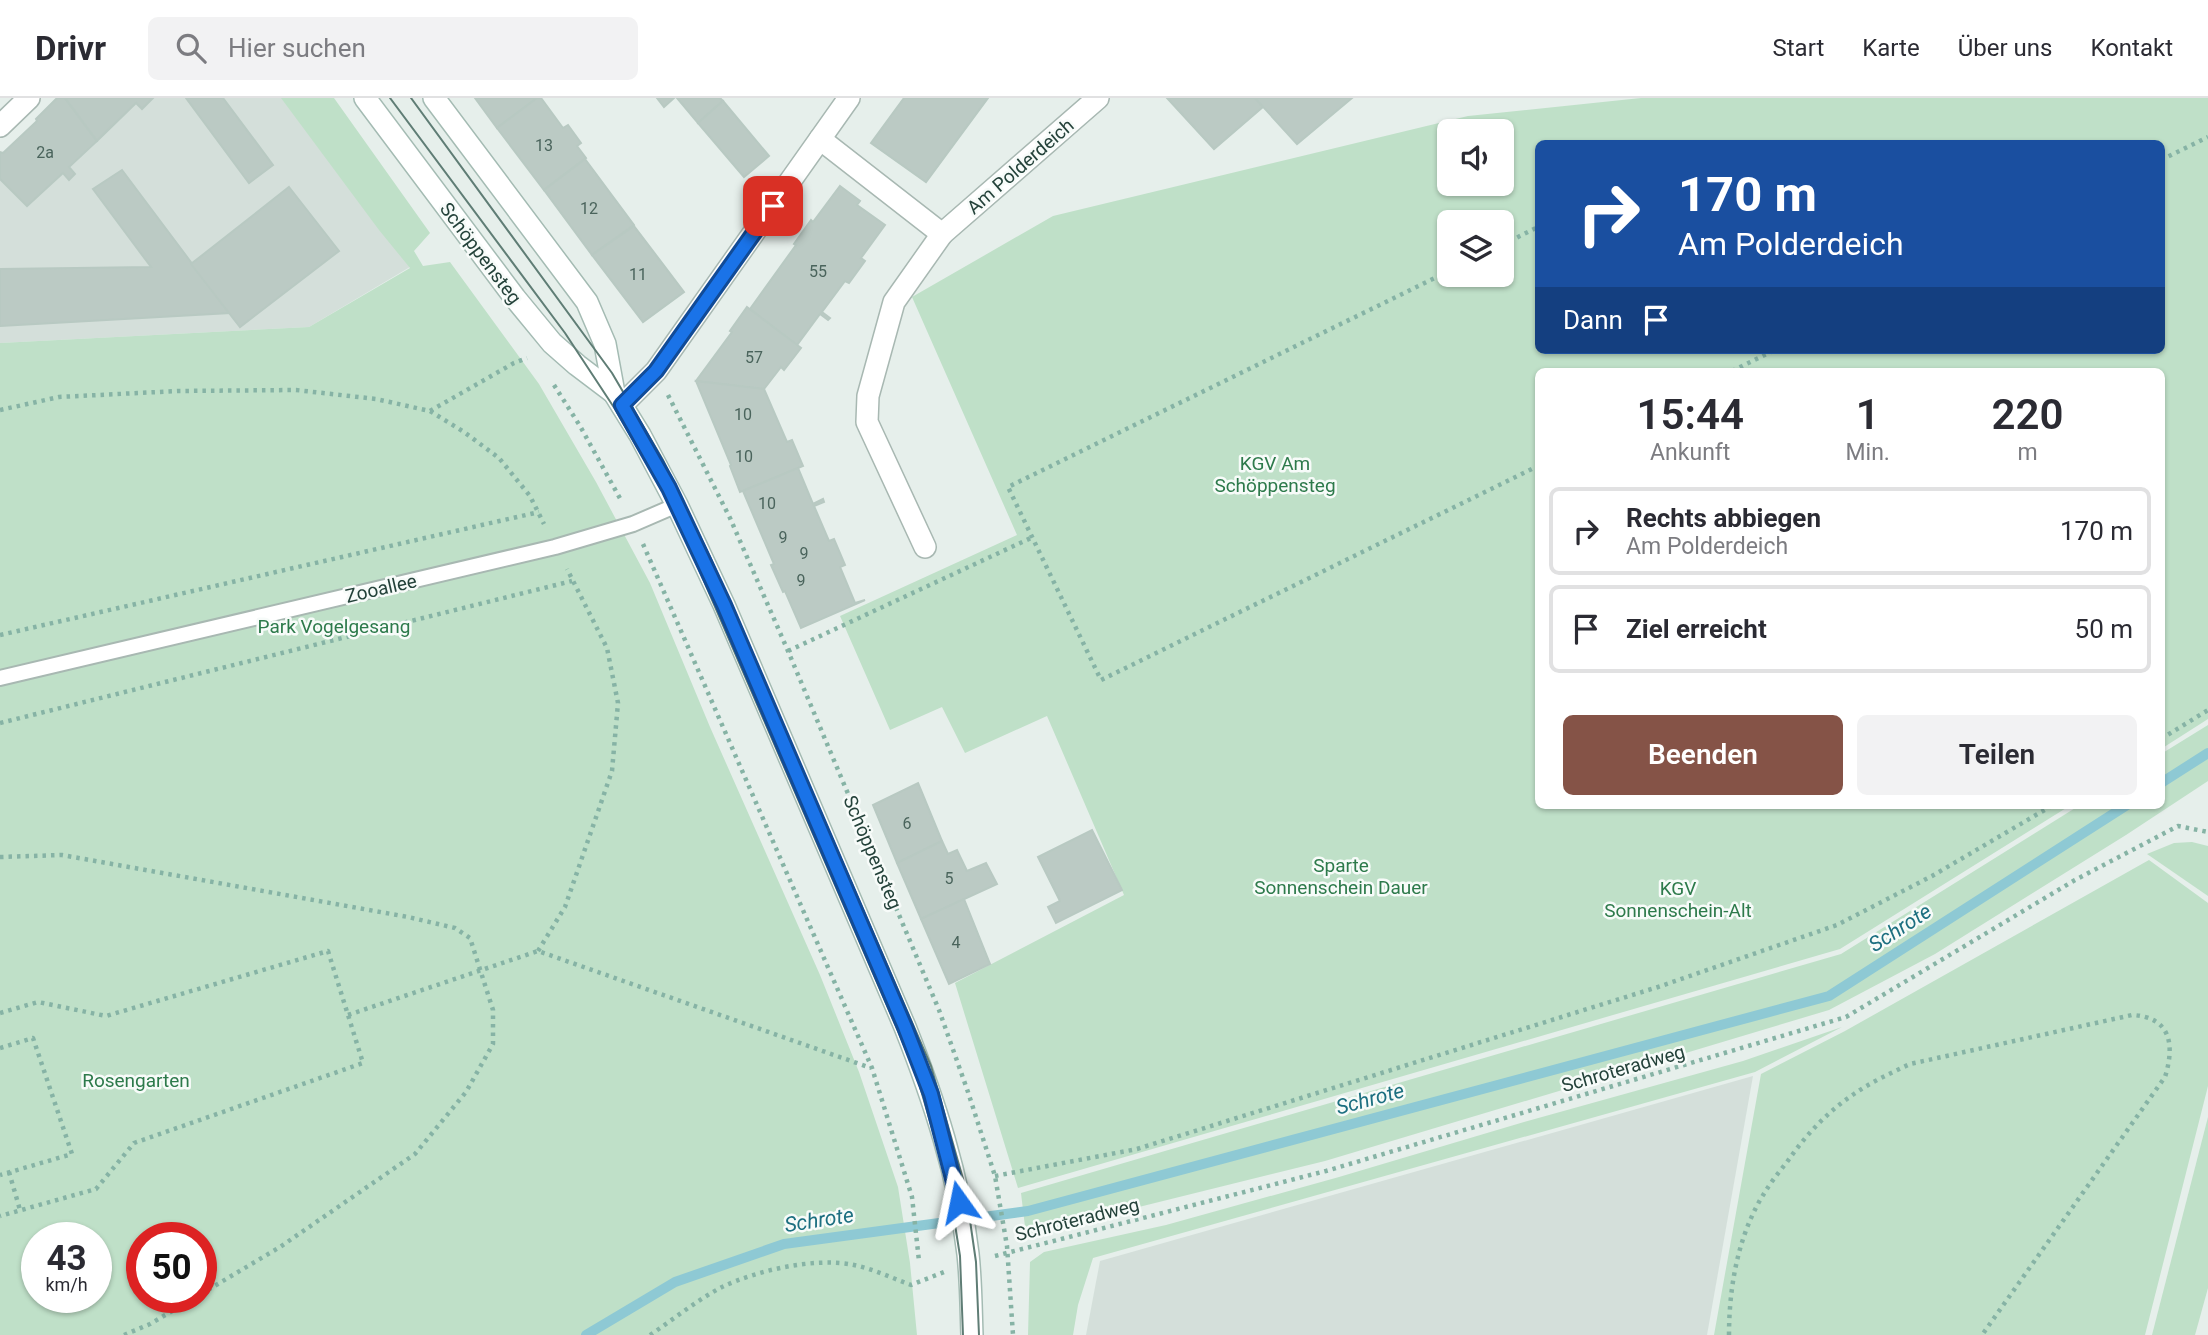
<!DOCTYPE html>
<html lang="de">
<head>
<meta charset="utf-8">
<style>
	body { margin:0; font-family:Roboto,sans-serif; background:#f2f2f3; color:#2b2b33; height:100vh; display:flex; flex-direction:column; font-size:26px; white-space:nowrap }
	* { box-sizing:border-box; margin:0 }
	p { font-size:23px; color:#7c7c81 }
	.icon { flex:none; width:38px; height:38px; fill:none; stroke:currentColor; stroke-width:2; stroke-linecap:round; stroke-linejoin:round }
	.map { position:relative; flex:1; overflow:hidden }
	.sheet { position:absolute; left:1535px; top:270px; width:630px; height:441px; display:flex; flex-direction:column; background:#fff; border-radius:10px; box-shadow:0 2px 5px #0004 }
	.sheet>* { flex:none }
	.hud { position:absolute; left:1535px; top:42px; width:630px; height:214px; border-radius:10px; box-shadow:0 2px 5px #0004; background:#1a4fa0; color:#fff; overflow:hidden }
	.tools { position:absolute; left:1437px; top:21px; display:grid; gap:14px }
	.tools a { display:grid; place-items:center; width:77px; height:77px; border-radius:10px; background:#fff; box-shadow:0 2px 5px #0004; font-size:35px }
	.speed { position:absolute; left:21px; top:1124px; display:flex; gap:14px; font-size:35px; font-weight:700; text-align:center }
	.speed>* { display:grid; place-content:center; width:91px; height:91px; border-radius:50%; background:#fff; box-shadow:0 2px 5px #0004; line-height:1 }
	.speed small { font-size:18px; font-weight:400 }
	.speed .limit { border:10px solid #d22; background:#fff; color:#111 }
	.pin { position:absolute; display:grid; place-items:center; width:60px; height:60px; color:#fff; margin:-30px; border-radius:14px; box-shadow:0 4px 10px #0006 }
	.me { position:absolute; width:77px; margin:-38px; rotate:348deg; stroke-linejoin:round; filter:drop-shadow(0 0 5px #0008) }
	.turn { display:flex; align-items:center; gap:24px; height:147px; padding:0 28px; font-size:32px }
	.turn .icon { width:91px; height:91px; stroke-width:2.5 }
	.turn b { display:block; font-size:49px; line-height:60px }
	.then { display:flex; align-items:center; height:66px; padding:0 28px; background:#0003; gap:14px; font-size:26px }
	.eta { display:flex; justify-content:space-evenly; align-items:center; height:119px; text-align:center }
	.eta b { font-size:42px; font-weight:600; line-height:49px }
	.cta { display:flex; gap:14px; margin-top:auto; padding:14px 28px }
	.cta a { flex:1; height:80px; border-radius:10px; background:#855347; color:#fff; font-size:28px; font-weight:600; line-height:80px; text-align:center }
	.cta a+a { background:#f2f2f3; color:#2b2b33 }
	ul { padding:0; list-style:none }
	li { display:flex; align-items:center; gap:21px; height:88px; margin:0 14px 10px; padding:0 14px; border:4px solid #e1e1e2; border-radius:10px }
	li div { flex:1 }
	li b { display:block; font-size:26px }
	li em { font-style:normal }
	header { display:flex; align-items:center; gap:42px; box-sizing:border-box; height:98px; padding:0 35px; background:#fff; border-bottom:2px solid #e1e1e2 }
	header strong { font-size:33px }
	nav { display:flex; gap:38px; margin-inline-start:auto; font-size:24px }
	.search { width:490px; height:63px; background:#f2f2f3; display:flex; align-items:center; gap:18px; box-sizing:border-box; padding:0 24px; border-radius:10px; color:#7c7c81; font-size:26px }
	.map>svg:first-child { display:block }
	.built { fill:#d4dfda }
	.green { fill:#bfe0c8; fill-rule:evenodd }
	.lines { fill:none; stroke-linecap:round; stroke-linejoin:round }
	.stream { stroke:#8ec9d4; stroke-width:10 }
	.building { fill:#bbcac4; stroke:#b8c9c2; stroke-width:2 }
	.service-casing { stroke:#a8b8b2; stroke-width:18 }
	.minor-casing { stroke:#a8b8b2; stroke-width:24 }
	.secondary-casing { stroke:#a4bbb3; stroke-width:24 }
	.path { stroke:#86b3a5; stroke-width:4.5; stroke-dasharray:3.5 5; stroke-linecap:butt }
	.service { stroke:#fff; stroke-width:14 }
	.minor { stroke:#fff; stroke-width:21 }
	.secondary { stroke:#fff; stroke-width:21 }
	.tram { stroke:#5f7d75; stroke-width:2 }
	.route-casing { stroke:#114b97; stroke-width:18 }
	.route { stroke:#1a73e8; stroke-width:12 }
	.labels { text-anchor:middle; stroke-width:5; stroke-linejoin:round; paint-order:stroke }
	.number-label { font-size:16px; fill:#4a645c }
	.street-label { font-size:19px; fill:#24423a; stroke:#f7fbf9 }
	.park-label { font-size:19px; fill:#2d7a4b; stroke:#f7fbf9 }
	.water-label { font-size:21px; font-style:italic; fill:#1c6f80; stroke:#f7fbf9 }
</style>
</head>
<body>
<header>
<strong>Drivr</strong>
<div class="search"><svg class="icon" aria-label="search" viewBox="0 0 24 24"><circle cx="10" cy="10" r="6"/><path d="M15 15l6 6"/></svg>Hier suchen</div>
<nav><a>Start</a><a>Karte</a><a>Über uns</a><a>Kontakt</a></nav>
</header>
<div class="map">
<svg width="2208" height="1237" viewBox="0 0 2208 1237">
	<rect width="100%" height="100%" fill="#e6efeb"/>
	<g class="built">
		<path d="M 62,0 L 289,0 L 410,169 L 309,229 L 0,245 L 0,59 Z"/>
		<path d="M 1753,978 L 1707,1237 L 1086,1237 L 1100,1163 Z"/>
	</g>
	<g class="green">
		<path d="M 281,0 L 334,0 L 430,135 L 414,153 L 423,168 L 450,164 L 539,286 L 596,384 L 650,485 L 710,629 L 820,877 L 859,974 L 898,1089 L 910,1165 L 917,1237 L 0,1237 L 0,245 L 309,229 L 410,170 L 379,132 ZM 37,1139 L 96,1139 L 96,1199 L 37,1199 ZM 142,1139 L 201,1139 L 201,1199 L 142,1199 Z"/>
		<path d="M 1641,0 L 2208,0 L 2208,621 L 2161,651 L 2161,273 L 1538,273 L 1538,707 L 2071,707 L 1840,851 L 1018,1090 L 955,885 L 1124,797 L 1047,618 L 965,655 L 942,609 L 890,632 L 840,518 L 1017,437 L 912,199 L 1053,118 L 1468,18 ZM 1449,33 L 1502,33 L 1502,86 L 1449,86 ZM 1538,46 L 2161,46 L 2161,252 L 1538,252 ZM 1449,124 L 1502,124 L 1502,177 L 1449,177 Z"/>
		<path d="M 2208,627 L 2208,683 L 2126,737 L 1935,856 L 1829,912 L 1325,1063 L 1026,1137 L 1021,1095 L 1841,856 L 2080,707 L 2161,707 L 2161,656 Z"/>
		<path d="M 2192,744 L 2208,748 L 2208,798 L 2147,756 L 2174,745 Z"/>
		<path d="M 2149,762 L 2208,805 L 2208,988 L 2145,1237 L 1714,1237 L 1761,976 L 1845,933 Z"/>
		<path d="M 1842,929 L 1755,974 L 1093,1160 L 1078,1207 L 1073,1237 L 1028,1237 L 1030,1164 L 1044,1154 L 1166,1127 L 1339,1079 L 1524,1024 L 1743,963 Z"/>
		<path d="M 2208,1019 L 2208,1190 L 2195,1237 L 2152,1237 Z"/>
	</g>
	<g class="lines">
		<g class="stream">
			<path d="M 2161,685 L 2208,655"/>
			<path d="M 586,1237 L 675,1184 L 784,1146 L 1028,1113 L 1829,898 L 2127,707"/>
		</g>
	</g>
	<g class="building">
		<path d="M 57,0 L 65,0 L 97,43 L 69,69 L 75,76 L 69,82 L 63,75 L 27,108 L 0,81 L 0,54 L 3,55 L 37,23 L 36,21 Z"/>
		<path d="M 65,0 L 153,0 L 142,11 L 136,5 L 97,43 Z"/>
		<path d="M 186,0 L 223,0 L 273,67 L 249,85 Z"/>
		<path d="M 475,0 L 537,0 L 497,30 Z"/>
		<path d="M 537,0 L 541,0 L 563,30 L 568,27 L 581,45 L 577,48 L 586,60 L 544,92 L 497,30 Z"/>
		<path d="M 657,0 L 674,0 L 664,9 Z"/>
		<path d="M 677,0 L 720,0 L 723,3 L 698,25 Z"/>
		<path d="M 904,0 L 988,0 L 926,84 L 871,45 Z"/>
		<path d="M 1167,0 L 1255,0 L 1263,9 L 1214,51 Z"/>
		<path d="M 1255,0 L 1352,0 L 1297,46 Z"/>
		<path d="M 723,3 L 769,58 L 744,79 L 698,25 Z"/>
		<path d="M 585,61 L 634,127 L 592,157 L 544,92 Z"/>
		<path d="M 122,72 L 229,215 L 0,228 L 0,171 L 151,169 L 93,91 Z"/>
		<path d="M 840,88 L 860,103 L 857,107 L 885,127 L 861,160 L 865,163 L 849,185 L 845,183 L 822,214 L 830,220 L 828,222 L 820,216 L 797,247 L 750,211 L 796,147 L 794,146 L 811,122 L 813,124 Z"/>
		<path d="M 289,89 L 339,153 L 240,229 L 191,166 Z"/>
		<path d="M 634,128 L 684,194 L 643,224 L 592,157 Z"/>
		<path d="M 747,209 L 801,250 L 784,272 L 781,269 L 764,291 L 696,283 L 732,234 L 730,233 Z"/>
		<path d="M 696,283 L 764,291 L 787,344 L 792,342 L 803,368 L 740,394 L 730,368 L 731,367 Z"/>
		<path d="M 798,370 L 813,406 L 823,401 L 824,404 L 814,408 L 829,443 L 834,441 L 845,467 L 840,469 L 855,505 L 865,502 L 801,530 L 785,493 L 783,494 L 771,467 L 774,466 L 743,393 Z"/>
		<path d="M 918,685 L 942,743 L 897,765 L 873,707 Z"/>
		<path d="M 1092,732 L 1122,792 L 1056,825 L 1048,809 L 1060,803 L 1038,759 Z"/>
		<path d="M 942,743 L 948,756 L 957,752 L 967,773 L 986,765 L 997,786 L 921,821 L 897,765 Z"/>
		<path d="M 964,801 L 990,866 L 949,886 L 921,821 Z"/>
	</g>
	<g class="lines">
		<defs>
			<path id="service" d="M 0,580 L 555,449 L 633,426 L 677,407"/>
			<g id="minor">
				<path d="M 0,28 L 29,0"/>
				<path d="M 820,41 L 942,136 L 1098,0"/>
				<path d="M 622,307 L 656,273 L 849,0"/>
				<path d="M 925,449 L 867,324 L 868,298 L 894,204 L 942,136"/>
			</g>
			<g id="secondary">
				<path d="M 365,0 L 515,200 L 552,245 L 577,267 L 614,295 L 640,337 L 677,407 L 724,507 L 905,929 C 934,1002 959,1078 968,1156 C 971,1183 971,1210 972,1237"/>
				<path d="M 434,0 L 587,204 L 605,246 L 614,295"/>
			</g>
		</defs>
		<use href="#service" class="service-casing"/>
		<use href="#minor" class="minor-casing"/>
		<use href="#secondary" class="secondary-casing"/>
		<g class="path">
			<path d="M 2161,62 L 2208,39"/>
			<path d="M 1502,147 L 1538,129"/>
			<path d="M 1449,173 L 1008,389 L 1101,582 L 1538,368"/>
			<path d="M 1732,273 L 1775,252"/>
			<path d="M 554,287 L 580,328 L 622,404"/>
			<path d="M 668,297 L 730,420 L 788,553 L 939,912 L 968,994 L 995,1078 L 1007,1148 L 1013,1237"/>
			<path d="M 0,312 L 59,299 L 178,293 L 296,292 L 376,301 L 430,313 L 464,334 L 499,360 L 530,398 L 544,426"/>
			<path d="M 430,313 L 514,265 L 527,260"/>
			<path d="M 643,446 L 872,970 L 912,1099 L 919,1163"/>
			<path d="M 0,537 L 539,414"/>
			<path d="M 788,553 L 1033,439"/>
			<path d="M 0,625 L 572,483"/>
			<path d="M 2161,641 L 2208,612"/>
			<path d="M 0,759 L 62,757 L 408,819 L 455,830 L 470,840 L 493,912 L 493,946 L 466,994 L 415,1056 L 280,1149 L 201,1196"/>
			<path d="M 538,853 L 565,809 L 612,673 L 618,605 L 607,550 L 567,471"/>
			<path d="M 0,915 L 38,904 L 106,918 L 328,853 L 363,965 L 134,1045 L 96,1091 L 0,1118"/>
			<path d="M 348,917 L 538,853 L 871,970"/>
			<path d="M 0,950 L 33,940 L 72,1056 L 0,1077"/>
			<path d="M 9,1074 L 20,1112"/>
			<path d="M 995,1078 L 1137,1051 L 1658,889 L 1837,827 L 1932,778 L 2053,707"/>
			<path d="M 995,1158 L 1326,1073 L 1846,919 L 2075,782 L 2178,728 L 2208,734"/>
			<path d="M 124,1237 L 150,1226 L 196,1199"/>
			<path d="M 650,1237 C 674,1221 697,1202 722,1189 C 758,1172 815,1159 854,1167 C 873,1171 892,1180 911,1187 L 944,1174"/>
			<path d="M 1729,1237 C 1729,1189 1738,1136 1765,1094 C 1771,1084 1779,1074 1787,1064 C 1805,1038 1827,1014 1854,996 C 1871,984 1891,975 1910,966 L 2132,917 C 2171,919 2175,947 2165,979 L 1982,1237"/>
		</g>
		<use href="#service" class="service"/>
		<use href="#minor" class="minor"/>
		<use href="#secondary" class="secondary"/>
		<g class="tram">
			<path d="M 390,0 L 565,235 L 615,311 L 672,409 L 916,975 L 949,1089 L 960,1158 L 963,1237"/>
			<path d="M 411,0 L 612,275 L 663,362 L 711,461 L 931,968 L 965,1088 L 976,1164 L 979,1237"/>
		</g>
	</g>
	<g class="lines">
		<defs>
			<path id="route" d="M 773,108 L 656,273 L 622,307 L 669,390 L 724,507 L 905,929 L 931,996 L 959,1104"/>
		</defs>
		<use href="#route" class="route-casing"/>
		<use href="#route" class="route"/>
	</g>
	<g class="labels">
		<g class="number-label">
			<text x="544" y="53">13</text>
			<text x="45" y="60">2a</text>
			<text x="589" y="116">12</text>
			<text x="818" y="179">55</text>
			<text x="638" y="182">11</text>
			<text x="754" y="265">57</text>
			<text x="743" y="322">10</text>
			<text x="744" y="364">10</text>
			<text x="767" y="411">10</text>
			<text x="783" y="445">9</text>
			<text x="804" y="461">9</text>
			<text x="801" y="488">9</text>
			<text x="907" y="731">6</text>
			<text x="949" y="786">5</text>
			<text x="956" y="850">4</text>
		</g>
		<g class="street-label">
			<text transform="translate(1020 68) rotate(-41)" y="7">Am Polderdeich</text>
			<text transform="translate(481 155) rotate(53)" y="7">Schöppensteg</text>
			<text transform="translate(381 490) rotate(-13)" y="7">Zooallee</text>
			<text transform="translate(873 754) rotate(67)" y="7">Schöppensteg</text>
			<text transform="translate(1623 970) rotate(-16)" y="7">Schroteradweg</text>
			<text transform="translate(1077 1121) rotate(-14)" y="7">Schroteradweg</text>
		</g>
		<g class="park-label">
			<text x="1275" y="372">KGV Am<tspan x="1275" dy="22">Schöppensteg</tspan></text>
			<text x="334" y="535">Park Vogelgesang</text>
			<text x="1341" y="774">Sparte<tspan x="1341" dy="22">Sonnenschein Dauer</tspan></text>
			<text x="1678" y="797">KGV<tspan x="1678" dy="22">Sonnenschein-Alt</tspan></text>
			<text x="136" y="989">Rosengarten</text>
		</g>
		<g class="water-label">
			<text transform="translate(1900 830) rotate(-33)" y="7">Schrote</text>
			<text transform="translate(1370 1001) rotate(-15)" y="7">Schrote</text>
			<text transform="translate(819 1122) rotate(-9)" y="7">Schrote</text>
		</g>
	</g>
</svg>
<div class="tools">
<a><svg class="icon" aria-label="sound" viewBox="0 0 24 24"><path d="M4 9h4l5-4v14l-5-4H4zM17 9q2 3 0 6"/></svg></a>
<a><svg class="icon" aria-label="layers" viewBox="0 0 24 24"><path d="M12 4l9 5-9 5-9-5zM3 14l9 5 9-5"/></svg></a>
</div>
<div class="speed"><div>43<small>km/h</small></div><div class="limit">50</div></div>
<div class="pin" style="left:773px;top:108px;background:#d93025"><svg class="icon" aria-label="arrive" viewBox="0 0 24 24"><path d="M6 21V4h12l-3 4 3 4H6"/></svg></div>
<svg class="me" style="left:959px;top:1104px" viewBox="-20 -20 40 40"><path d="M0-17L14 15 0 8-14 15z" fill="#1a73e8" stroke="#fff" stroke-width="4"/></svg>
<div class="hud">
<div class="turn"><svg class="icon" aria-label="right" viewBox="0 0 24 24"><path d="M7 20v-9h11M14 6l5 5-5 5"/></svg><div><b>170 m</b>Am Polderdeich</div></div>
<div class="then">Dann<svg class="icon" aria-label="arrive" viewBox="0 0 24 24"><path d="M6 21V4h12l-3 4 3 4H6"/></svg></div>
</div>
<section class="sheet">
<div class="eta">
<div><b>15:44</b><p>Ankunft</p></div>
<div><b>1</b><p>Min.</p></div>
<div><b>220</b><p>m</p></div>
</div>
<ul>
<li><svg class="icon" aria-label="right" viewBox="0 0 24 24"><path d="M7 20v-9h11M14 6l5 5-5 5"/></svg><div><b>Rechts abbiegen</b><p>Am Polderdeich</p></div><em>170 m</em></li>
<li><svg class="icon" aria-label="arrive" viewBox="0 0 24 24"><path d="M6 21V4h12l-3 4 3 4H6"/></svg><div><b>Ziel erreicht</b></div><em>50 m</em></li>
</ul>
<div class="cta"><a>Beenden</a><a>Teilen</a></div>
</section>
</div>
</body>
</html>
